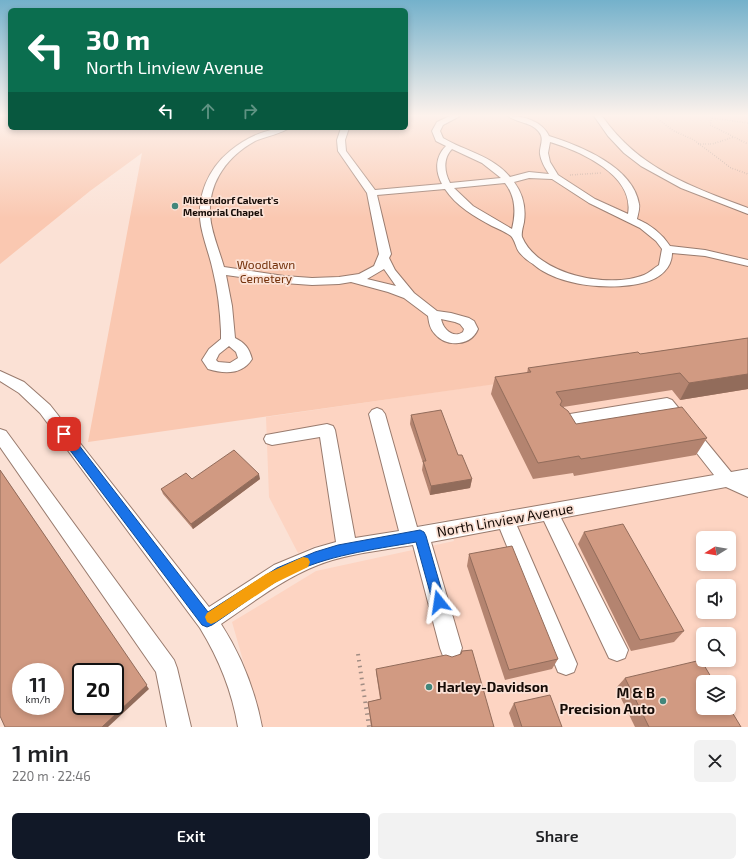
<!DOCTYPE html>
<html lang="en">
<head>
<meta charset="utf-8">
<style>
	body { margin:0; font-family:"Exo 2",sans-serif; background:#f2f2f2; color:#202124; height:100vh; display:flex; flex-direction:column; font-size:15px; white-space:nowrap }
	* { box-sizing:border-box; margin:0 }
	p { font-size:13px; color:#757577 }
	.icon { flex:none; width:22px; height:22px; fill:none; stroke:currentColor; stroke-width:2; stroke-linecap:round; stroke-linejoin:round }
	.map { position:relative; height:727px; overflow:hidden }
	.side { display:flex; flex-direction:column; background:#fff; flex:1 }
	.side>* { flex:none }
	.guide { position:absolute; left:8px; top:8px; width:400px; height:122px; border-radius:6px; box-shadow:0 2px 6px #0003; background:#0b6e4f; color:#fff; overflow:hidden }
	.needle { width:26px; rotate:259deg }
	.controls { position:absolute; left:696px; top:531px; display:grid; gap:8px }
	.controls a { display:grid; place-items:center; width:40px; height:40px; border-radius:6px; background:#fff; box-shadow:0 2px 6px #0003; font-size:20px }
	.speed { position:absolute; left:12px; top:663px; display:flex; gap:8px; font-size:20px; font-weight:700; text-align:center }
	.speed>* { display:grid; place-content:center; width:52px; height:52px; border-radius:50%; background:#fff; box-shadow:0 2px 6px #0003; line-height:1 }
	.speed small { font-size:10px; font-weight:400 }
	.speed .limit { border:2px solid #111; border-radius:6px; background:#fff; color:#111 }
	.pin { position:absolute; display:grid; place-items:center; width:34px; height:34px; color:#fff; margin:-17px; border-radius:8px; box-shadow:0 2px 6px #0006 }
	.me { position:absolute; width:44px; margin:-22px; rotate:345deg; stroke-linejoin:round; filter:drop-shadow(0 0 3px #0008) }
	.turn { display:flex; align-items:center; gap:14px; height:84px; padding:0 12px; font-size:18px }
	.turn .icon { width:52px; height:52px; stroke-width:2.5 }
	.turn b { display:block; font-size:28px; line-height:34px }
	.lanes { display:flex; align-items:center; height:38px; padding:0 12px; background:#0003; justify-content:center; gap:20px; direction:ltr }
	.lanes .off { opacity:.35 }
	.round { display:grid; place-items:center; flex:none; width:42px; height:42px; border-radius:6px; background:#f2f2f2 }
	.overview { display:flex; align-items:center; justify-content:space-between; height:68px; padding:0 12px }
	h1 { font-size:24px; font-weight:600; line-height:30px }
	.cta { display:flex; gap:8px; margin-top:auto; padding:8px 12px }
	.cta a { flex:1; height:46px; border-radius:6px; background:#111827; color:#fff; font-size:16px; font-weight:600; line-height:46px; text-align:center }
	.cta a+a { background:#f2f2f2; color:#202124 }
	.map>svg:first-child { display:block }
	.built { fill:#fdd4c2; fill-rule:evenodd }
	.green { fill:#fac8b1 }
	.lines { fill:none; stroke-linecap:round; stroke-linejoin:round }
	.minor-casing { stroke:#997b6e; stroke-width:2 }
	.path-far2 { stroke:#a18d84; stroke-width:1.5; stroke-dasharray:0.5 2; stroke-linecap:butt }
	.path-far1 { stroke:#a18d84; stroke-width:2; stroke-dasharray:1 2.5; stroke-linecap:butt }
	.path { stroke:#a18d84; stroke-width:4; stroke-dasharray:1.5 4.5; stroke-linecap:butt }
	.minor { fill:#fff; fill-rule:evenodd }
	.wall { fill:#b48470 }
	.shaded-wall { fill:#926c5b }
	.building { fill:#d19a82; stroke:#926c5b; fill-rule:evenodd }
	.route { fill:#1a73e8; stroke:#114b97 }
	.slow { fill:#f59e0b }
	.poi-dot { fill:#42877b; stroke:#fbe1d5; stroke-width:1.5 }
	.labels { text-anchor:middle; stroke-width:3.5; stroke-linejoin:round; paint-order:stroke }
	.far-poi-label { font-size:10px; font-weight:bold; fill:#150b06; stroke:#fbe1d5; text-anchor:start }
	.park-label { font-size:12px; fill:#73310b; stroke:#fbe1d5 }
	.near-street-label { font-size:14px; fill:#150b06; stroke:#fbe1d5 }
	.near-poi-label { font-size:14px; font-weight:bold; fill:#150b06; stroke:#fbe1d5; text-anchor:start }
</style>
</head>
<body>
<div class="map">
<svg width="748" height="727" viewBox="0 0 748 727">
	<rect width="100%" height="100%" fill="#fbe1d5"/>
	<path class="built" d="M 748,347 L 748,727 L 262,727 L 232,622 L 316,571 L 454,541 L 446,520 L 316,546 L 298,553 L 269,497 L 266,417 ZM 703,538 L 729,538 L 729,564 L 703,564 ZM 703,586 L 729,586 L 729,612 L 703,612 ZM 703,634 L 729,634 L 729,660 L 703,660 ZM 703,682 L 729,682 L 729,708 L 703,708 Z"/>
	<g class="green">
		<path d="M 0,116 L 10,116 L 10,128 L 406,128 L 406,116 L 594,116 L 607,136 L 628,155 L 688,190 L 748,214 L 748,348 L 88,442 L 142,153 L 90,191 L 0,264 Z"/>
		<path d="M 598,116 L 748,116 L 748,211 L 689,188 L 629,153 Z"/>
	</g>
	<g class="lines">
		<defs>
			<g id="minor">
				<path d="M 450,116 L 460,116 L 443,125 L 440,131 L 443,138 C 465,151 493,156 510,177 L 529,172 L 549,174 C 545,168 541,161 540,154 C 539,147 545,139 539,132 C 532,122 517,123 508,116 C 524,116 542,121 549,136 C 581,146 633,167 639,204 C 640,208 638,214 637,219 C 651,225 662,234 670,246 L 705,250 L 748,260 L 748,266 L 705,256 L 672,253 C 672,268 660,278 646,282 C 614,291 559,287 533,264 C 528,261 523,257 519,252 C 516,248 515,240 511,236 C 506,232 498,229 492,226 C 475,217 456,206 445,189 L 377,195 L 391,254 L 389,258 L 395,270 L 414,293 L 437,311 L 451,313 L 469,318 L 474,321 L 478,329 C 471,346 447,348 435,334 C 430,329 429,323 428,316 L 404,298 L 388,292 L 351,282 L 339,284 L 312,285 L 284,283 L 226,275 L 232,306 L 235,338 C 245,343 249,348 252,359 C 242,375 224,374 208,369 L 202,360 L 209,349 L 221,339 L 221,331 C 220,311 218,291 213,271 C 210,256 204,242 201,226 C 196,197 208,169 230,151 C 247,137 267,128 289,128 C 283,133 264,137 255,141 C 224,158 205,188 211,223 C 214,239 220,253 224,267 L 284,276 L 312,278 L 339,277 L 359,274 L 374,266 L 379,254 L 367,193 L 338,151 L 337,140 L 341,128 L 349,128 L 345,140 L 346,151 L 375,190 L 442,184 C 435,171 435,157 446,146 L 436,141 L 432,131 L 437,122 ZM 550,142 C 580,151 635,175 628,214 L 595,199 L 558,175 L 550,162 L 548,153 ZM 452,149 L 482,163 L 501,178 L 450,183 C 444,172 443,158 452,149 ZM 529,178 L 552,179 L 589,203 L 640,228 L 656,241 L 662,249 L 659,265 C 654,268 649,273 644,275 C 609,289 538,275 522,237 C 521,233 523,227 524,222 C 526,208 523,194 514,182 ZM 505,183 C 516,197 516,213 512,229 L 473,206 L 454,188 ZM 384,269 L 396,286 L 367,279 ZM 441,319 L 455,322 L 460,324 L 464,329 L 463,332 C 453,339 443,329 441,319 ZM 229,346 L 236,352 L 238,358 L 230,363 L 218,362 L 216,360 L 219,354 Z"/>
				<path d="M 594,116 L 602,116 C 639,169 690,186 748,208 L 748,214 L 681,188 L 641,166 L 624,153 L 608,136 Z"/>
				<path d="M 0,371 L 24,382 L 50,405 L 209,607 L 274,565 L 315,548 L 336,542 L 320,437 L 272,445 L 266,443 L 264,439 L 266,435 L 327,424 L 333,426 L 335,430 L 355,538 L 399,531 L 369,414 L 372,410 L 377,408 L 382,410 L 385,414 L 417,527 L 714,475 L 663,410 L 564,427 L 559,425 L 556,421 L 559,417 L 564,415 L 667,398 L 672,400 L 731,472 L 748,469 L 748,497 L 726,487 L 561,518 L 628,650 L 625,658 L 617,661 L 609,658 L 544,521 L 517,526 L 577,664 L 574,672 L 566,675 L 558,672 L 500,529 L 431,542 L 462,648 L 459,656 L 451,659 L 443,656 L 440,648 L 413,545 C 383,550 345,554 318,565 C 282,579 252,603 221,624 C 241,655 255,690 262,727 L 238,727 C 232,691 219,659 200,628 L 40,413 L 19,393 L 0,381 Z"/>
				<path d="M 0,429 L 6,431 L 174,660 L 177,668 L 191,727 L 167,727 L 156,672 L 0,447 Z"/>
			</g>
		</defs>
		<use href="#minor" class="minor-casing"/>
		<g class="path-far2">
			<path d="M 654,116 L 674,131 L 694,140 L 731,168 L 748,174"/>
			<path d="M 708,116 L 712,118 L 748,123"/>
			<path d="M 712,118 L 710,125 L 748,144"/>
			<path d="M 698,144 L 712,144 L 734,137"/>
			<path d="M 570,175 L 601,173"/>
		</g>
		<path class="path-far1" d="M 183,205 L 194,204"/>
		<path class="path" d="M 358,654 L 369,727"/>
		<use href="#minor" class="minor"/>
	</g>
	<g class="wall">
		<path d="M 748,338 L 748,389 L 680,400 L 672,390 L 563,407 L 576,424 L 707,438 L 696,455 L 574,476 L 573,473 L 533,479 L 491,394 L 495,377 L 527,373 L 528,368 L 640,354 Z"/>
		<path d="M 411,415 L 458,455 L 472,479 L 470,488 L 430,495 L 422,470 L 423,463 L 410,424 Z"/>
		<path d="M 192,479 L 260,479 L 193,529 L 163,494 L 161,489 Z"/>
		<path d="M 584,532 L 684,631 L 674,642 L 631,651 L 578,544 Z"/>
		<path d="M 469,554 L 558,659 L 552,669 L 505,680 L 467,566 Z"/>
		<path d="M 376,669 L 494,727 L 371,727 L 368,702 L 380,699 L 376,672 Z"/>
		<path d="M 625,678 L 741,727 L 635,727 L 616,688 Z"/>
		<path d="M 514,703 L 562,727 L 514,727 L 509,713 Z"/>
	</g>
	<g class="shaded-wall">
		<path d="M 748,374 L 748,389 L 680,400 L 689,383 Z"/>
		<path d="M 0,470 L 149,689 L 108,727 L 102,727 Z"/>
		<path d="M 259,474 L 260,479 L 193,529 L 191,524 Z"/>
		<path d="M 472,479 L 470,488 L 430,495 L 431,486 Z"/>
	</g>
	<g class="building">
		<path d="M 748,338 L 748,374 L 689,383 L 680,373 L 556,392 L 562,401 L 560,405 L 568,411 L 576,424 L 682,407 L 707,438 L 581,459 L 579,456 L 538,463 L 495,377 L 531,372 L 528,368 L 638,352 L 640,354 Z"/>
		<path d="M 441,410 L 458,455 L 462,455 L 472,479 L 431,486 L 423,461 L 426,461 L 411,415 Z"/>
		<path d="M 234,450 L 259,474 L 191,524 L 161,489 L 186,473 L 192,479 Z"/>
		<path d="M 0,470 L 147,685 L 102,727 L 5,727 L 0,716 ZM 21,672 L 55,672 L 55,706 L 21,706 ZM 81,672 L 115,672 L 115,706 L 81,706 Z"/>
		<path d="M 623,524 L 684,631 L 640,640 L 584,532 Z"/>
		<path d="M 512,546 L 558,659 L 509,670 L 469,554 Z"/>
		<path d="M 472,650 L 494,727 L 372,727 L 368,702 L 381,699 L 376,669 L 446,655 L 452,657 L 461,654 L 462,651 Z"/>
		<path d="M 701,660 L 714,682 L 703,682 L 703,708 L 729,708 L 729,707 L 741,727 L 649,727 L 625,678 Z"/>
		<path d="M 550,695 L 562,727 L 522,727 L 514,703 Z"/>
	</g>
	<linearGradient id="sky" x2="0" y2="1"><stop stop-color="#74b1cb"/><stop offset="0.53" stop-color="#fdf2ec"/><stop offset="1" stop-color="#fdf2ec" stop-opacity="0"/></linearGradient>
	<rect width="748" height="218" fill="url(#sky)"/>
	<path class="route" d="M 64,430 L 68,431 L 208,612 L 277,568 L 315,552 L 338,545 L 420,530 L 424,532 L 426,536 L 445,602 L 443,607 L 439,609 L 434,607 L 416,542 C 372,550 326,555 286,576 C 260,590 236,609 212,625 L 207,627 L 202,625 L 60,437 L 59,434 L 60,431 Z"/>
	<path class="slow" d="M 303,557 L 308,558 L 310,562 L 308,567 L 275,583 L 216,622 L 211,624 L 207,622 L 205,617 L 207,613 L 266,574 Z"/>
	<g class="poi-dot">
		<circle cx="175" cy="206" r="4"/>
		<circle cx="429" cy="687" r="4"/>
		<circle cx="663" cy="701" r="4"/>
	</g>
	<g class="labels">
		<g class="far-poi-label">
			<text x="183" y="204">Mittendorf Calvert's<tspan x="183" dy="12">Memorial Chapel</tspan></text>
		</g>
		<g class="park-label">
			<text x="266" y="269">Woodlawn<tspan x="266" dy="14">Cemetery</tspan></text>
		</g>
		<g class="near-street-label">
			<text transform="translate(505 520) rotate(-10)" y="5">North Linview Avenue</text>
		</g>
		<g class="near-poi-label">
			<text x="437" y="692">Harley-Davidson</text>
			<text x="655" y="698" text-anchor="end">M &amp; B<tspan x="655" dy="16">Precision Auto</tspan></text>
		</g>
	</g>
</svg>
<div class="controls">
<a><svg class="needle" viewBox="-14 -14 28 28"><path d="M0-13l5 13h-10z" fill="#e53935"/><path d="M0 13l5-13h-10z" fill="#757577"/></svg></a>
<a><svg class="icon" aria-label="sound" viewBox="0 0 24 24"><path d="M4 9h4l5-4v14l-5-4H4zM17 9q2 3 0 6"/></svg></a>
<a><svg class="icon" aria-label="search" viewBox="0 0 24 24"><circle cx="10" cy="10" r="6"/><path d="M15 15l6 6"/></svg></a>
<a><svg class="icon" aria-label="layers" viewBox="0 0 24 24"><path d="M12 4l9 5-9 5-9-5zM3 14l9 5 9-5"/></svg></a>
</div>
<div class="speed"><div>11<small>km/h</small></div><div class="limit">20</div></div>
<div class="pin" style="left:64px;top:434px;background:#d93025"><svg class="icon" aria-label="arrive" viewBox="0 0 24 24"><path d="M6 21V4h12l-3 4 3 4H6"/></svg></div>
<svg class="me" style="left:439px;top:602px" viewBox="-20 -20 40 40"><path d="M0-17L14 15 0 8-14 15z" fill="#1a73e8" stroke="#fff" stroke-width="4"/></svg>
<div class="guide">
<div class="turn"><svg class="icon" aria-label="left" viewBox="0 0 24 24"><path d="M17 20v-9H6M10 6l-5 5 5 5"/></svg><div><b>30 m</b>North Linview Avenue</div></div>
<div class="lanes"><svg class="icon" aria-label="left" viewBox="0 0 24 24"><path d="M17 20v-9H6M10 6l-5 5 5 5"/></svg><svg class="icon off" aria-label="ahead" viewBox="0 0 24 24"><path d="M12 20V5M6 11l6-6 6 6"/></svg><svg class="icon off" aria-label="right" viewBox="0 0 24 24"><path d="M7 20v-9h11M14 6l5 5-5 5"/></svg></div>
</div>
</div>
<section class="side">
<div class="overview"><div><h1>1 min</h1><p>220 m · 22:46</p></div><a class="round"><svg class="icon" aria-label="close" viewBox="0 0 24 24"><path d="M6 6l12 12M18 6L6 18"/></svg></a></div>
<div class="cta"><a>Exit</a><a>Share</a></div>
</section>
</body>
</html>
